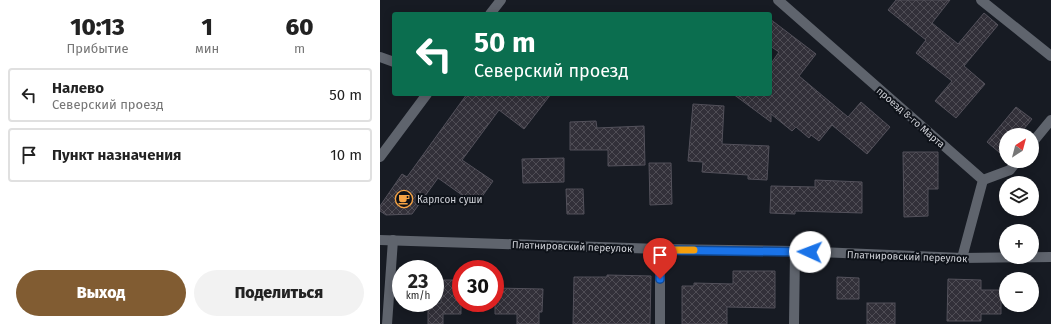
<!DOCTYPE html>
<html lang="ru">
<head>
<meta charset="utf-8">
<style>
	body { margin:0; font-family:"Fira Sans",sans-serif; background:#f2f2f2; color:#222; height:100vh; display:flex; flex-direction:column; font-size:15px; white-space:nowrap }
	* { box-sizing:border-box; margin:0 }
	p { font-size:13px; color:#767676 }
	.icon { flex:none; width:22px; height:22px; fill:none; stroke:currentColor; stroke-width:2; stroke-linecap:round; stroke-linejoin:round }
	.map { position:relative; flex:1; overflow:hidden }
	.sheet { display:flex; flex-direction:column; background:#fff; width:380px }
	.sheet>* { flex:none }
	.guide { position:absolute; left:12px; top:12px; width:380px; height:84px; border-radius:4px; box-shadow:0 2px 10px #0003; background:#0b6e4f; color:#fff; overflow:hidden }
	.needle { width:26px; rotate:36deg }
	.fabs { position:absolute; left:619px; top:128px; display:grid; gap:8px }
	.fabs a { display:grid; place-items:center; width:40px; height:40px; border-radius:50%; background:#fff; box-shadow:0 2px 10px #0003; font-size:20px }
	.speed { position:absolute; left:12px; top:260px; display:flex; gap:8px; font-size:20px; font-weight:700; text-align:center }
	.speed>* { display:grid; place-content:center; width:52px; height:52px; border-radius:50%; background:#fff; box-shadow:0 2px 10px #0003; line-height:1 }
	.speed small { font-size:10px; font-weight:400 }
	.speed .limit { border:6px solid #d22; background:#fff; color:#111 }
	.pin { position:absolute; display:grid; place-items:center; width:34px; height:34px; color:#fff; margin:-41px -17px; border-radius:50% 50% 50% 0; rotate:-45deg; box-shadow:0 0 4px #0007 }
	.pin .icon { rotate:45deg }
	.me { position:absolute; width:44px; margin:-22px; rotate:272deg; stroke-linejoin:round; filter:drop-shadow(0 0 3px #0008) }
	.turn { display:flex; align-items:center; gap:14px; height:84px; padding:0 16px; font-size:18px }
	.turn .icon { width:52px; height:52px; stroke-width:2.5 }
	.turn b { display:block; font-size:28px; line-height:34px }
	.eta { display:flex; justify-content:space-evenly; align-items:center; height:68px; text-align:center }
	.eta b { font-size:24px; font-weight:800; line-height:28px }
	.cta { display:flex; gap:8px; margin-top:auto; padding:8px 16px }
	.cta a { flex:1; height:46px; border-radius:24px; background:#815c32; color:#fff; font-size:16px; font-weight:800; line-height:46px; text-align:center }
	.cta a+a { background:#f2f2f2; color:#222 }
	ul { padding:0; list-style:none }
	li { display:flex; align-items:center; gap:12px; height:54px; margin:0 8px 6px; padding:0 8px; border:2px solid #e0e0e0; border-radius:4px }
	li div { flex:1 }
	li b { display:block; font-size:15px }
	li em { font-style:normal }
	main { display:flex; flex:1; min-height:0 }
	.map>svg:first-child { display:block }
	.building { fill:url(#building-cross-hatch); stroke:#53515b }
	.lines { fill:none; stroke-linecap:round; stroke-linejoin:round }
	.street { stroke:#5f646d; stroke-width:10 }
	.secondary { stroke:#5f646d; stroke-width:10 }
	.route-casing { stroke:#114b97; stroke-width:10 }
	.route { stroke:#1a73e8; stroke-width:7 }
	.slow { stroke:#f59e0b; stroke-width:7 }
	.labels { text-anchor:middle; stroke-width:4; stroke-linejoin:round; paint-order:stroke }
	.street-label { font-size:10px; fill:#d0d2d8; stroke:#0e1219 }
	.poi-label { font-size:10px; fill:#d0d2d8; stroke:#0e1219; text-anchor:start }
</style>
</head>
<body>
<main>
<section class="sheet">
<div class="eta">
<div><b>10:13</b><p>Прибытие</p></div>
<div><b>1</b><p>мин</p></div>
<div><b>60</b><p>m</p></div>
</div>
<ul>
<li><svg class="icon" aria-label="left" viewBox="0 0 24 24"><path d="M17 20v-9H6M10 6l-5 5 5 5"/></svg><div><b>Налево</b><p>Северский проезд</p></div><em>50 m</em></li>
<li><svg class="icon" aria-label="arrive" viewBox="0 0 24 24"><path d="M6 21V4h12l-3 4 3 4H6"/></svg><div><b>Пункт назначения</b></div><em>10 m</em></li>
</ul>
<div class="cta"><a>Выход</a><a>Поделиться</a></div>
</section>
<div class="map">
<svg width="671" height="324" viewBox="0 0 671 324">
	<defs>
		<pattern id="building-cross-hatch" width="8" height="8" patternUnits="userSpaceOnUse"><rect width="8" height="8" fill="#323039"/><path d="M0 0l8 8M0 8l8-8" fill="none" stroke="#4f4d55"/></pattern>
	</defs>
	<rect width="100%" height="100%" fill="#171b23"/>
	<g class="building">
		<path d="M 516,0 L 570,0 L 552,23 L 578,44 L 604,13 L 618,25 L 584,66 L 605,84 L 576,118 L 555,101 L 572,81 L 536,53 L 546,40 L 508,10 Z"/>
		<path d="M 390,19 L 436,54 L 419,76 L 468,117 L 481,102 L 510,127 L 487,154 L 452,125 L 439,141 L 431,135 L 429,138 L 416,127 L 412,131 L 391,114 L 391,122 L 353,94 L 390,94 L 390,65 L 399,52 L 390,46 Z"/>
		<path d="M 87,94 L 171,94 L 144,129 L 119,110 L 82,160 L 113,181 L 96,205 L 58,178 L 32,214 L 6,215 L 0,211 L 0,206 L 22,174 L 27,177 Z"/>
		<path d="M 313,104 L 344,106 L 342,144 L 389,146 L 387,180 L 368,179 L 368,175 L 322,172 L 323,162 L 308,161 Z"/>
		<path d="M 636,107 L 652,119 L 639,135 L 626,135 L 626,158 L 607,142 Z"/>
		<path d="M 216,121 L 217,128 L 264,126 L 265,165 L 228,166 L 228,150 L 190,150 L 190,122 Z"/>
		<path d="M 523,152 L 558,152 L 558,189 L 548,189 L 548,216 L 524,217 Z"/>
		<path d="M 184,158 L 184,182 L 143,183 L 142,159 Z"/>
		<path d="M 269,163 L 291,163 L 292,204 L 270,205 Z"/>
		<path d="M 435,180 L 482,182 L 482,213 L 415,211 L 415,214 L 390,213 L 391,186 L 435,187 Z"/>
		<path d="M 186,189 L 203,189 L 204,214 L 187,214 Z"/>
		<path d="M 353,271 L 395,271 L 395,308 L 347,307 L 347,324 L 302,324 L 302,286 L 314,286 L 314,283 L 353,284 Z"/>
		<path d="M 227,275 L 271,276 L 270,324 L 193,324 L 194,277 L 227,277 Z"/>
		<path d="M 457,277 L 479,278 L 479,299 L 457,299 Z"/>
		<path d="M 568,279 L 601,280 L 601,290 L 621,290 L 621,314 L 601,314 L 601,321 L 567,321 Z"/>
		<path d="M 61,280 L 81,280 L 81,314 L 63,314 L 63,324 L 48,324 L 48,303 L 61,303 Z"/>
		<path d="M 115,288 L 163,289 L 162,312 L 159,312 L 159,324 L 137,324 L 137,314 L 115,314 Z"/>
		<rect x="487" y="303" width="28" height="21"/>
	</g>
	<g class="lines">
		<g class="street">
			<path d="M 398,0 L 603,180 L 582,258"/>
			<path d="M 601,0 L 671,56"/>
			<path d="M 0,57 L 14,62"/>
			<path d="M 652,143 L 671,120"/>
			<path d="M 603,180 L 630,170 L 637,161"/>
			<path d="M 0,240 L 280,249 L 415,251 L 582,258 L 671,257"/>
			<path d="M 7,324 L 13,240"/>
			<path d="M 280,324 L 280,249"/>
			<path d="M 414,324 L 415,251"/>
		</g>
		<g class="secondary">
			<path d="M 110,14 L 121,0"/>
			<path d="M 0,157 L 47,94"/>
		</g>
	</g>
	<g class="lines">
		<defs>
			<path id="route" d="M 280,279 L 280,250 L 430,252"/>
		</defs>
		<use href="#route" class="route-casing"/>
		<use href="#route" class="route"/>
		<path class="slow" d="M 280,251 L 280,250 L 314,250"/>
	</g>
	<defs>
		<symbol id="cafe-ring" viewBox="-11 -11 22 22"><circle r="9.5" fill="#0e1219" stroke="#f5a345" stroke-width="1.5"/><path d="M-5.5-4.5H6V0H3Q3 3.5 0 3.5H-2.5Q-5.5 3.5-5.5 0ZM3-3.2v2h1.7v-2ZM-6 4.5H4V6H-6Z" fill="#f5a345"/></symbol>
	</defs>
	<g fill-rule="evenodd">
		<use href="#cafe-ring" x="14" y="189" width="20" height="20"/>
	</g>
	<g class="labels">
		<g class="street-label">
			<text transform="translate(531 117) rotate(41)" y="4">проезд 8-го Марта</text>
			<text transform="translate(192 246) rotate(2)" y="4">Платнировский переулок</text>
			<text transform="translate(527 256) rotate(2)" y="4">Платнировский переулок</text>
		</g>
		<g class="poi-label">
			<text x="37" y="203">Карлсон суши</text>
		</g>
	</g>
</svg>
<div class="fabs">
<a><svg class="needle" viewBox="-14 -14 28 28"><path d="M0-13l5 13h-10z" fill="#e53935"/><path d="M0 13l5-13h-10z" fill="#767676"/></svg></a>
<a><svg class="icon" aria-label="layers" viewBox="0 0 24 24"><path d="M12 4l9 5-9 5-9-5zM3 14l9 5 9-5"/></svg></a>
<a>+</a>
<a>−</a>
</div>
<div class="speed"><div>23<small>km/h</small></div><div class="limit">30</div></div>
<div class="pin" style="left:280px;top:279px;background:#d93025"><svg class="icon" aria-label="arrive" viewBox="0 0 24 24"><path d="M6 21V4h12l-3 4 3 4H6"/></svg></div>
<svg class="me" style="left:430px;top:252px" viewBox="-20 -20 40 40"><circle r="19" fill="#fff"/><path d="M0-13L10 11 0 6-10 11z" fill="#1a73e8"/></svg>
<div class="guide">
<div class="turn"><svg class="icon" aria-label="left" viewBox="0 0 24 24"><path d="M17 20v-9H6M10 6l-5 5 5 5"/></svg><div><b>50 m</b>Северский проезд</div></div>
</div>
</div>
</main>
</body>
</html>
